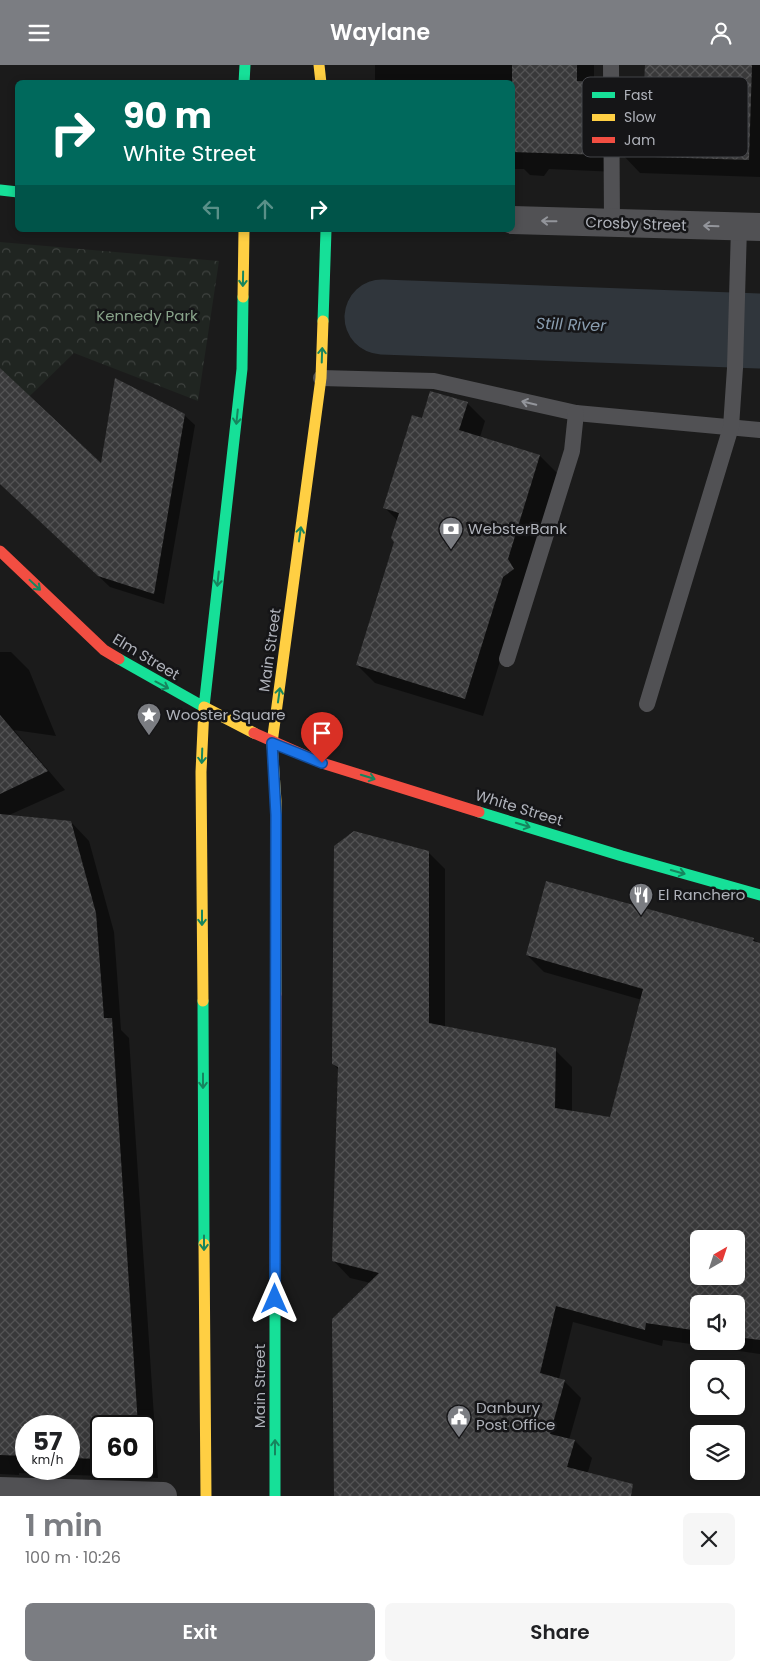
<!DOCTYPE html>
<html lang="en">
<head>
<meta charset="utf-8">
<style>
	body { margin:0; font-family:Poppins,sans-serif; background:#f6f6f6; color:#202124; height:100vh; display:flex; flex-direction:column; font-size:19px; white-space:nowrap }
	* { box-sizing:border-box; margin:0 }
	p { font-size:16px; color:#757577 }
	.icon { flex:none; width:28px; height:28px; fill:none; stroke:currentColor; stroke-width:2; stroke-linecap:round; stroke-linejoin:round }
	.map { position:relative; height:1431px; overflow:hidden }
	.panel { display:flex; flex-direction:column; background:#fff; flex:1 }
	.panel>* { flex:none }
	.hud { position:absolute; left:15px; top:15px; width:500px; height:152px; border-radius:8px; box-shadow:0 2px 8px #0003; background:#00695c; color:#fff; overflow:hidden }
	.needle { width:32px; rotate:39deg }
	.fabs { position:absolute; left:690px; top:1165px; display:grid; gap:10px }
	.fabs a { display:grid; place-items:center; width:55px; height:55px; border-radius:8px; background:#fff; box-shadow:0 2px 8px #0003; font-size:25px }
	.speed { position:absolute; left:15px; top:1350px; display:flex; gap:10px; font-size:25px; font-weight:700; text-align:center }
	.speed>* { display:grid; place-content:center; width:65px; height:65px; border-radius:50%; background:#fff; box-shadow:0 2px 8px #0003; line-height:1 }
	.speed small { font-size:12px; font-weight:400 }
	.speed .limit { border:2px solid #111; border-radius:8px; background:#fff; color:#111 }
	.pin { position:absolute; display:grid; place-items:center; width:42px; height:42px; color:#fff; margin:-51px -21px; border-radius:50% 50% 50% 0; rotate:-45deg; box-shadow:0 0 5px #0007 }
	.pin .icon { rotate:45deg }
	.me { position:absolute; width:55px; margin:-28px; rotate:0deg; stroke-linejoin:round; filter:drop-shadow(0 0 4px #0008) }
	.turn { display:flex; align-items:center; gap:18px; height:105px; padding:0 25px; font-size:22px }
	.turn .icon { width:65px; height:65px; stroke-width:2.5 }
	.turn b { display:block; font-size:35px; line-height:42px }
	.lanes { display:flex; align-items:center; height:48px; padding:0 25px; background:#0003; justify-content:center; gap:25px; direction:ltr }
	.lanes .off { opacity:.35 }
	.round { display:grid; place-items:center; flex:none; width:52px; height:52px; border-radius:8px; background:#f6f6f6 }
	.overview { display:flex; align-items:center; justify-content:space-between; height:85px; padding:0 25px }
	h1 { font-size:30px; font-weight:600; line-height:38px; color:#7b7d82 }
	.action { display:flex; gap:10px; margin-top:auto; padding:10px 25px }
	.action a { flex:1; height:58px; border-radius:8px; background:#7b7d82; color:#fff; font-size:20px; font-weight:600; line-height:58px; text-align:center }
	.action a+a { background:#f6f6f6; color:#202124 }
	header { display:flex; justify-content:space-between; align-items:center; height:65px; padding:0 25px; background:#7b7d82; color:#fff; font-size:22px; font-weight:600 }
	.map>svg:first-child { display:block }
	.forest { fill:url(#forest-crowns) }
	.shadow { fill:#0007; fill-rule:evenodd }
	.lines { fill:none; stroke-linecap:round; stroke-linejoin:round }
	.river { stroke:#30363c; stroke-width:75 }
	.building { fill:url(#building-cross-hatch); fill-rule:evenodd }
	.lane { stroke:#515154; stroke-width:16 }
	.street { stroke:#515154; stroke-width:28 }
	.fast { stroke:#16e098; stroke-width:11 }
	.slow { stroke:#ffcf43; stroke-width:11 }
	.jam { stroke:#f24e42; stroke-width:11 }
	.oneway { stroke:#93959b }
	.oneway2 { stroke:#16855e }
	.route-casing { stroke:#114b97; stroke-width:12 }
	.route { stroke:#1a73e8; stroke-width:9 }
	.labels { text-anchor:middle; stroke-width:5; stroke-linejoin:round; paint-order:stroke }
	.street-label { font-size:15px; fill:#afb2ba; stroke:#151517 }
	.park-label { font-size:15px; fill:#88a38a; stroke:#151517 }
	.poi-label { font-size:15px; fill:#afb2ba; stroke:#151517; text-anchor:start }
	.water-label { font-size:16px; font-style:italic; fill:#8a9eb0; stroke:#151517 }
	.key { fill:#151517; stroke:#434448; stroke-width:1 }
	.key-label { font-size:14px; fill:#afb2ba }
</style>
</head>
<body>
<header><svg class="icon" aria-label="menu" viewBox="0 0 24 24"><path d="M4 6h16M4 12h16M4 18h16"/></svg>Waylane<svg class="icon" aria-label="person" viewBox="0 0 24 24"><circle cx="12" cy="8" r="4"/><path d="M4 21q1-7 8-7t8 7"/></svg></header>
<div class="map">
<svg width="760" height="1431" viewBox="0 0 760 1431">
	<defs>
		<pattern id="forest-crowns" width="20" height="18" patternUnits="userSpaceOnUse" patternTransform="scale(1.25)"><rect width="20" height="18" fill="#202521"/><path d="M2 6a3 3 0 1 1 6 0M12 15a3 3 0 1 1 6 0" fill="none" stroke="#3e423f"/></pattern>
		<pattern id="building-cross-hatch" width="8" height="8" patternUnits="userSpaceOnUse" patternTransform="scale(1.25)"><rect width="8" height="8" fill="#39393a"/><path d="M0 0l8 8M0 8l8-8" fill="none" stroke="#535354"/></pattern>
	</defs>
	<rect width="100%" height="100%" fill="#1b1b1b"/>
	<path class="forest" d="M 0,177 L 219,196 L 198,336 L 74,288 L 0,360 Z"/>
	<g class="shadow">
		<path d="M 375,0 L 594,0 L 594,18 L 601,18 L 618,36 L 618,107 L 549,104 L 544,111 L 530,110 L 524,104 L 512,104 L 512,18 L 375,18 Z"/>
		<path d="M 646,0 L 760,0 L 760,112 L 640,108 L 623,90 L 645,20 Z"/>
		<path d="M 0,310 L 102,400 L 184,350 L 195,360 L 164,539 L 110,522 L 0,418 Z"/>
		<path d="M 467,338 L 485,356 L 480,372 L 540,391 L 558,409 L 483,651 L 375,618 L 357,600 L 395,477 L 398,456 L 384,442 L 422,354 Z"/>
		<path d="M 0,587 L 11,587 L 29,605 L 56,671 L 14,665 L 65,725 L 7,751 L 71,757 L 89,776 L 114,867 L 121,965 L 129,973 L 158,1413 L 19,1408 L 19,1410 L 0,1409 ZM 26,1361 L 69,1361 L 69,1404 L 26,1404 ZM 101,1361 L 144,1361 L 144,1404 L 101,1404 Z"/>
		<path d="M 428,787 L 445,804 L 445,963 L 555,985 L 572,1002 L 572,1047 L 611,1053 L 642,935 L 544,907 L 527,890 L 753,874 L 760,879 L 760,1289 L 663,1275 L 662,1281 L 573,1257 L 559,1314 L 564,1316 L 581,1333 L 569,1375 L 575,1376 L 592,1393 L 586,1414 L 593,1431 L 335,1431 L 371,1218 L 350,1213 L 333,1195 L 339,1005 L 333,999 ZM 699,1174 L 736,1174 L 736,1211 L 699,1211 ZM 699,1239 L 736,1239 L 736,1276 L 699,1276 Z"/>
	</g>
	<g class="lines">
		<path class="river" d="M 382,252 L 760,266"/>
	</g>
	<g class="building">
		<path d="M 512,0 L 577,0 L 577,16 L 601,17 L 602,90 L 512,87 Z"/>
		<path d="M 645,0 L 752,0 L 749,95 L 622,91 L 621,18 L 644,19 Z"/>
		<path d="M 0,303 L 101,398 L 115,313 L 185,349 L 154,529 L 98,511 L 0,419 Z"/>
		<path d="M 430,326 L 468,337 L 459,365 L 540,390 L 508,494 L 514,504 L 503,512 L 465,634 L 356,600 L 394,477 L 391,473 L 399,448 L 383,443 L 412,350 L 422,353 Z"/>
		<path d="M 0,650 L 48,706 L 0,729 Z"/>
		<path d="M 0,749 L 71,756 L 96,848 L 104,953 L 112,953 L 138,1361 L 101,1361 L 101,1394 L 69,1393 L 69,1361 L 26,1361 L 26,1391 L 0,1390 Z"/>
		<path d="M 354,766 L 429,786 L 429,958 L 556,983 L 555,1043 L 610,1052 L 643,924 L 526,890 L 546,816 L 754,873 L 753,876 L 760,878 L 760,1275 L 736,1272 L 736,1239 L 699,1239 L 699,1266 L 646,1258 L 645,1265 L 556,1241 L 540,1308 L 565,1315 L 550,1369 L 575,1375 L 567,1402 L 633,1419 L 631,1431 L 334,1431 L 332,1254 L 379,1208 L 332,1196 L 338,1002 L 332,999 L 334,781 ZM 699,1174 L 736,1174 L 736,1211 L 699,1211 Z"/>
	</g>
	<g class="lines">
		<g class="lane">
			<path d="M 611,0 L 612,157"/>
			<path d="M 321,313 L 434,316 L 576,348 L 760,365"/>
			<path d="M 507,594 L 572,386 L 576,348"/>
			<path d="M 647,639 L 731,362 L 735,303 L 739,162"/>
		</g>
		<g class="street">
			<path d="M 512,155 L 760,162"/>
			<path d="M 0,1426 L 163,1431"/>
		</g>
		<g class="fast">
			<path d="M 244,18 L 245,0"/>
			<path d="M 0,125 L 18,127"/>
			<path d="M 323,256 L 326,165"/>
			<path d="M 119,594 L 204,642 L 242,304 L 243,232"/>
			<path d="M 479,747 L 622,791 L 760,830"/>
			<path d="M 203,936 L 204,1179"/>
			<path d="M 275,1431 L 275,1206"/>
		</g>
		<g class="slow">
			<path d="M 319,0 L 321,18"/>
			<path d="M 243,232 L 244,165"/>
			<path d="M 272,678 L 321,313 L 323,256"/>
			<path d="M 272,678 L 276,736 L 276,929"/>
			<path d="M 203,936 L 201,707 L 204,642 L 254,668"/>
			<path d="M 204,1179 L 206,1431"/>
		</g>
		<g class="jam">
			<path d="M 0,486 L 104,585 L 119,594"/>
			<path d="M 254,668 L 322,698 L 479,747"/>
			<path d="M 275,1206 L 276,929"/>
		</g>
	</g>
	<defs><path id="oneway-shaft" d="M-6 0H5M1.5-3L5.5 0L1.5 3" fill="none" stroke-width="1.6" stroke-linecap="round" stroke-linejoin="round" transform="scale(1.25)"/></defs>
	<g class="oneway">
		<use href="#oneway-shaft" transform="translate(549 156) rotate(-179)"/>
		<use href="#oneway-shaft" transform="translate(711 161) rotate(-178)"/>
		<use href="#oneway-shaft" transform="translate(529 338) rotate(-167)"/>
	</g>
	<g class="oneway2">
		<use href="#oneway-shaft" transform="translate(243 214) rotate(91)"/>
		<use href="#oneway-shaft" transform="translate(322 290) rotate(-88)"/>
		<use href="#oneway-shaft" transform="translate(237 352) rotate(96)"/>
		<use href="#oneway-shaft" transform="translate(300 469) rotate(-82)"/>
		<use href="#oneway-shaft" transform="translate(218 514) rotate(96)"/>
		<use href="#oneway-shaft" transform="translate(35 520) rotate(43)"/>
		<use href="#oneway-shaft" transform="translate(162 620) rotate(28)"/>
		<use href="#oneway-shaft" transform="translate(279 630) rotate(-82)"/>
		<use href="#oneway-shaft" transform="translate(202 691) rotate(92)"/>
		<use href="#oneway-shaft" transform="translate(368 712) rotate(17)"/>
		<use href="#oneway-shaft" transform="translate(523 760) rotate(17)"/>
		<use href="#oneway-shaft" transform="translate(678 807) rotate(16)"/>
		<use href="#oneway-shaft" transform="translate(202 853) rotate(90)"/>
		<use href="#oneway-shaft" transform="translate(203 1016) rotate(90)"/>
		<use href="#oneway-shaft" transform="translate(204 1178) rotate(90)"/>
		<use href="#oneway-shaft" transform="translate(275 1382) rotate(-90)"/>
	</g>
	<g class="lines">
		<defs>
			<path id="route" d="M 275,1234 L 276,750 L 272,678 L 322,698"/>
		</defs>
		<use href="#route" class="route-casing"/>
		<use href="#route" class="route"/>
	</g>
	<defs>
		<symbol id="bank-pin" viewBox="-11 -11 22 30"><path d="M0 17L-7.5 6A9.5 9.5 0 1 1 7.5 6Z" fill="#7b7d82" stroke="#151517"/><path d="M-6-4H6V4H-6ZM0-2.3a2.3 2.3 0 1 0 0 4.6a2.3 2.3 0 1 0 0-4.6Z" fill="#fff"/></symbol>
		<symbol id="sight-pin" viewBox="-11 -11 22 30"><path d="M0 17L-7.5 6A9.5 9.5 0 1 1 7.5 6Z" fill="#7b7d82" stroke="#151517"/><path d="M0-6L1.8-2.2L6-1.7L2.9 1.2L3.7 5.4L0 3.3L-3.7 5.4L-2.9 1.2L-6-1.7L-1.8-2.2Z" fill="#fff"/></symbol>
		<symbol id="restaurant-pin" viewBox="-11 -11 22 30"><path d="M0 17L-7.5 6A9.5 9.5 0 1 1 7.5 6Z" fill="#7b7d82" stroke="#151517"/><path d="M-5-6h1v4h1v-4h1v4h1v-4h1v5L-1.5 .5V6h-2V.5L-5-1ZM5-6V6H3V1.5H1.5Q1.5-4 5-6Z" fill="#fff"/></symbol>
		<symbol id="civic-pin" viewBox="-11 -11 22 30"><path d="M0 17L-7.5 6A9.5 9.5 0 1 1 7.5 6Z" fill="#7b7d82" stroke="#151517"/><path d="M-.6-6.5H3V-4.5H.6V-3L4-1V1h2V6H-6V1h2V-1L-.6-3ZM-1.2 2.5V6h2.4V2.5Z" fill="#fff"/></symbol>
	</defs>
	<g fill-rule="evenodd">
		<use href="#bank-pin" x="437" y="450" width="28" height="38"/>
		<use href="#sight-pin" x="135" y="636" width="28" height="38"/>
		<use href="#restaurant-pin" x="627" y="816" width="28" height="38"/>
		<use href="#civic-pin" x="445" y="1338" width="28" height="38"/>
	</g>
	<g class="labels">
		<g class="street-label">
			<text transform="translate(636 159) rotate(2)" y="5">Crosby Street</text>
			<text transform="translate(270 585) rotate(-82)" y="5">Main Street</text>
			<text transform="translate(146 592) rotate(31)" y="5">Elm Street</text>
			<text transform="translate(519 743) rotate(17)" y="5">White Street</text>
			<text transform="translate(260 1321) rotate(-90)" y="5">Main Street</text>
		</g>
		<g class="park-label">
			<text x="147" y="256">Kennedy Park</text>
		</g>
		<g class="poi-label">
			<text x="468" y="469">WebsterBank</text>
			<text x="166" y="655">Wooster Square</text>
			<text x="658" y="835">El Ranchero</text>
			<text x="476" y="1348">Danbury<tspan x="476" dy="17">Post Office</tspan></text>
		</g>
		<g class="water-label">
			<text transform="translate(571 259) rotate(2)" y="6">Still River</text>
		</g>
	</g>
	<rect x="582" y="12" width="166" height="80" rx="8" class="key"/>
	<rect x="592" y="27" width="23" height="6" fill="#16e098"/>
	<rect x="592" y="49" width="23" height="7" fill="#ffcf43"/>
	<rect x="592" y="72" width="23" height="6" fill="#f24e42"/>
	<g class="key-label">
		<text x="624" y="35">Fast</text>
		<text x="624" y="57">Slow</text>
		<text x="624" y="80">Jam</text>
	</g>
</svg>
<div class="fabs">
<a><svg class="needle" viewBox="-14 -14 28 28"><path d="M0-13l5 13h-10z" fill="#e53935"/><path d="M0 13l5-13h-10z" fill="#757577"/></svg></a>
<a><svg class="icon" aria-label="sound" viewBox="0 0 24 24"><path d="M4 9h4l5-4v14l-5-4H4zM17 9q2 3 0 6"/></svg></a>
<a><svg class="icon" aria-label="search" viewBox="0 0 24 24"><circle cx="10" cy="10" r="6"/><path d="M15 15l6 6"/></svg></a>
<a><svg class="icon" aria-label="layers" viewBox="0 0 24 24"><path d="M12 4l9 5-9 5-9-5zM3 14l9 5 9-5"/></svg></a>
</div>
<div class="speed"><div>57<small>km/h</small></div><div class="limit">60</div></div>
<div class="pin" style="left:322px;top:698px;background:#d93025"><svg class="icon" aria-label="arrive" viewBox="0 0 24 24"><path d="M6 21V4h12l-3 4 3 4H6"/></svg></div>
<svg class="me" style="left:275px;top:1234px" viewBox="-20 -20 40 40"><path d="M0-17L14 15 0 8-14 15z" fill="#1a73e8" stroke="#fff" stroke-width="4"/></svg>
<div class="hud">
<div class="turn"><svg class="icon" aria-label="right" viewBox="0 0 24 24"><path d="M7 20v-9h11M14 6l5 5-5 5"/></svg><div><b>90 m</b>White Street</div></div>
<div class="lanes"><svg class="icon off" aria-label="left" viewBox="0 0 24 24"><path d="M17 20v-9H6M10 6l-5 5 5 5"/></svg><svg class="icon off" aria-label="ahead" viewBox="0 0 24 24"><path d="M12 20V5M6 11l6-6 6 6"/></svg><svg class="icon" aria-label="right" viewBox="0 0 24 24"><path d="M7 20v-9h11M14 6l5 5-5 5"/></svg></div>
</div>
</div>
<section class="panel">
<div class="overview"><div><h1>1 min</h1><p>100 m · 10:26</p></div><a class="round"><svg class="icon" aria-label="close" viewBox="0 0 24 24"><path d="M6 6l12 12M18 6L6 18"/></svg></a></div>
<div class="action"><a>Exit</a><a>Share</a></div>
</section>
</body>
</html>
